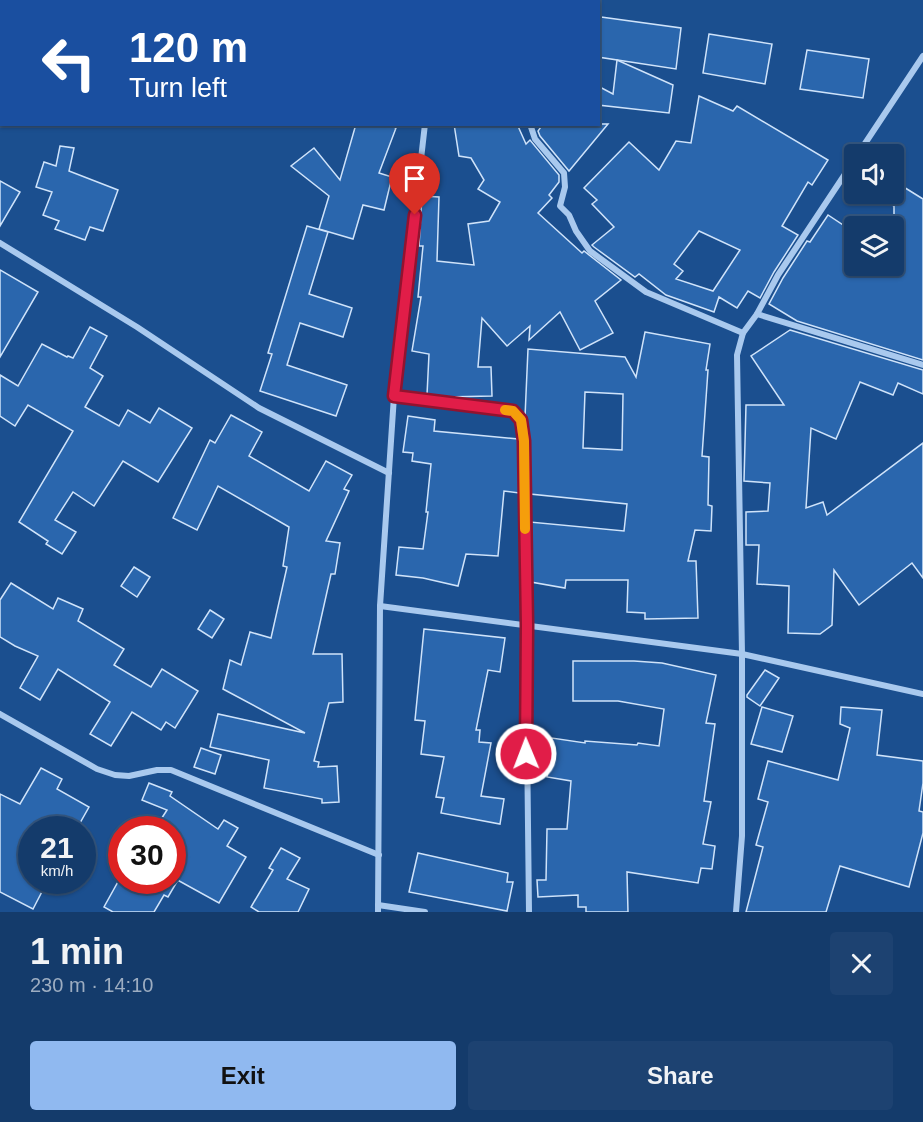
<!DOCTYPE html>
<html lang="en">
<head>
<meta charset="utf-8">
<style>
	body { margin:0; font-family:Arial,sans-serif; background:#1d4271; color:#f1f3f6; height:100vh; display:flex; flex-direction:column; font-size:22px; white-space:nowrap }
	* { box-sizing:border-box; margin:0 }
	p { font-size:20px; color:#9dadc1 }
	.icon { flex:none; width:33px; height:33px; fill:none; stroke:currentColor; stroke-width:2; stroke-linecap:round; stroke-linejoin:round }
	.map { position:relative; height:912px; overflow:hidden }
	.sheet { display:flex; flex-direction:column; background:#143b6b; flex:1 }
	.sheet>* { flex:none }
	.top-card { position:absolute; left:0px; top:0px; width:600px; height:126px; box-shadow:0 2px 4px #0004,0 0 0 2px #33557e; background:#1a4fa0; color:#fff; overflow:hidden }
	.buttons { position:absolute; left:844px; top:144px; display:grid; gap:12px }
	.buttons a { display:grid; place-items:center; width:60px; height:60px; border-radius:6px; background:#143b6b; box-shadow:0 2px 4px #0004,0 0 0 2px #33557e; font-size:30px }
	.speed { position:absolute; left:18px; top:816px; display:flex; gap:12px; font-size:30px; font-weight:700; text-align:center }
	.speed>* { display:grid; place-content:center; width:78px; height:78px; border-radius:50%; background:#143b6b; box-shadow:0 2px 4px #0004,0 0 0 2px #33557e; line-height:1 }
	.speed small { font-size:15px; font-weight:400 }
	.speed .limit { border:9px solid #d22; background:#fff; color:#111 }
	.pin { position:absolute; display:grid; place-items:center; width:51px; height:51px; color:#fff; margin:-62px -26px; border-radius:50% 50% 50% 0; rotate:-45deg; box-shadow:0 0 6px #0007 }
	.pin .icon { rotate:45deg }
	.me { position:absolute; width:66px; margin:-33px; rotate:359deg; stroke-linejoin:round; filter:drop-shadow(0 0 4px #0008) }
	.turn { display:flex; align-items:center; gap:21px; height:126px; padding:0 30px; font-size:27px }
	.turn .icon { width:78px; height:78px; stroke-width:2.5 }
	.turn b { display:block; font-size:42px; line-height:51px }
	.round { display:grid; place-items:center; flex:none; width:63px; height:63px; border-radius:6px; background:#1d4271 }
	.headline { display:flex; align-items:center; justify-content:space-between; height:102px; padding:0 30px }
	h1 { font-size:36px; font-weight:700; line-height:45px }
	.action { display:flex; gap:12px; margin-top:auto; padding:12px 30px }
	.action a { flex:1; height:69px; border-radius:6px; background:#90b9f0; color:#111; font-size:24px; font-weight:700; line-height:69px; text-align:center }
	.action a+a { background:#1d4271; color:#f1f3f6 }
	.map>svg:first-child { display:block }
	.building { fill:#2a66ad; stroke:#cfe3fa; stroke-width:1.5; fill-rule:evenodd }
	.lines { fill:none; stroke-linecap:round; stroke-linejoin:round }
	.minor { stroke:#a9c9ee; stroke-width:6 }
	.route-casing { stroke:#92132f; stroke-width:15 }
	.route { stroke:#e11d48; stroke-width:10 }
	.slow { stroke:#f59e0b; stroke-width:10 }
</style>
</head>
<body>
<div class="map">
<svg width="923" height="912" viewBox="0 0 923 912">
	<rect width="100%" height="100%" fill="#1b4f8f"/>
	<g class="building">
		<path d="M 601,17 L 681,28 L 676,69 L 598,57 Z"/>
		<path d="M 709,34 L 772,44 L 765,84 L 703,73 Z"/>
		<path d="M 807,50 L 869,59 L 863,98 L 800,89 Z"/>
		<path d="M 617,60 L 673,85 L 669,113 L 598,105 L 598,86 L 613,94 Z"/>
		<path d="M 699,96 L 733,111 L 737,106 L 828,160 L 812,185 L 808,182 L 782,226 L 798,235 L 774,272 L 760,298 L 748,291 L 737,308 L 719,297 L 714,312 L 666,295 L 639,274 L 635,277 L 594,247 L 592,245 L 614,227 L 592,204 L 597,200 L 584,188 L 629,142 L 659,170 L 676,141 L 691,143 ZM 699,231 L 740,250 L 713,291 L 676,279 L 683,271 L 674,264 Z"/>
		<path d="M 356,124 L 386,124 L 396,128 L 379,173 L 392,177 L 384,210 L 363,205 L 353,239 L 319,229 L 329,196 L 291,166 L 314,148 L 340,180 Z"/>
		<path d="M 454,124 L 517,124 L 526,144 L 530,140 L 559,175 L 559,182 L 549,195 L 552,198 L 538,213 L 582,253 L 584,251 L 621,280 L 595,301 L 613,333 L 580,350 L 560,312 L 529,340 L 530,326 L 507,346 L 482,318 L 478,367 L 491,367 L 492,396 L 444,397 L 427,395 L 429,354 L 412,351 L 421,297 L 418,297 L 423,246 L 419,246 L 422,196 L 439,197 L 437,261 L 474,265 L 468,224 L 489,221 L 500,202 L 478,189 L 484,180 L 471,158 L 459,156 Z"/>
		<path d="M 543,124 L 608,124 L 569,171 L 540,136 L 538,131 Z"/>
		<path d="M 60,146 L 74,148 L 69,171 L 118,190 L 103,231 L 90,227 L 85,240 L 55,229 L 59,221 L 43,215 L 52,192 L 36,187 L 44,162 L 56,166 Z"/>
		<path d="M 0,181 L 20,192 L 0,226 Z"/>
		<path d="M 894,181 L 923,199 L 923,360 L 797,321 L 769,304 L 783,278 L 807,241 L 810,242 L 828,215 L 855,233 L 855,266 L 894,266 L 894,206 L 874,194 L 894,194 Z"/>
		<path d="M 307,226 L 328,232 L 309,294 L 352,308 L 343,337 L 300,323 L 287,365 L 347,385 L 336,416 L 260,391 L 272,354 L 268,353 Z"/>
		<path d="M 0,270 L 38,292 L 0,357 Z"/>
		<path d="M 90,327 L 107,336 L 90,368 L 103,376 L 85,407 L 119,426 L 128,410 L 150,423 L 159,408 L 192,428 L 158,482 L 123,461 L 94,506 L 73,492 L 55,520 L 76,532 L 62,554 L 46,544 L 48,541 L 19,522 L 73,431 L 28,405 L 15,426 L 0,416 L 0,375 L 18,386 L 42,344 L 67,357 L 68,356 L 73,358 Z"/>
		<path d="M 790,330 L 923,370 L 923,394 L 898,383 L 893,395 L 860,382 L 836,439 L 811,428 L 806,508 L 823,502 L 827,515 L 923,443 L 923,578 L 912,563 L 859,605 L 834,570 L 832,625 L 820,634 L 788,633 L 789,586 L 757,584 L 759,545 L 746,545 L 746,512 L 768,511 L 770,483 L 744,481 L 746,405 L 784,405 L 751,356 Z"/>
		<path d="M 645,332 L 710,344 L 706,370 L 708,370 L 702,456 L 709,457 L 708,505 L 712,506 L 711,531 L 695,530 L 688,561 L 696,561 L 698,618 L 645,619 L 645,613 L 627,612 L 628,580 L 566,580 L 565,588 L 531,582 L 530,522 L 624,531 L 627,504 L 530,494 L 529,441 L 525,417 L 528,349 L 625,357 L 636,377 ZM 585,392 L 623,394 L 622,450 L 583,448 Z"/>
		<path d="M 231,415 L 262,432 L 249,456 L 309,491 L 326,461 L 352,475 L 344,489 L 349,491 L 326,541 L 340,543 L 335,574 L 331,574 L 313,654 L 342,654 L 343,702 L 329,703 L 314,761 L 319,762 L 318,767 L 337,766 L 339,802 L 322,803 L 322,799 L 264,788 L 269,760 L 210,747 L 218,714 L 305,733 L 223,689 L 230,660 L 241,665 L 250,632 L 271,638 L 287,567 L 283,566 L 289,527 L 218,486 L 197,530 L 173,518 L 210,440 L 215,443 Z"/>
		<path d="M 408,416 L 435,420 L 434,431 L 518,439 L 519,493 L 504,491 L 498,556 L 466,554 L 458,586 L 423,578 L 396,575 L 399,547 L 423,549 L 428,512 L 426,512 L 431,464 L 412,461 L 413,453 L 403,452 Z"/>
		<path d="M 134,567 L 150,577 L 137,597 L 121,586 Z"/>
		<path d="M 11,583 L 53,609 L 58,598 L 83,609 L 78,621 L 124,649 L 114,665 L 151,687 L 162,669 L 198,691 L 175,728 L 166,722 L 161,730 L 132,712 L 111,746 L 90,734 L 110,702 L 58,669 L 40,700 L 20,688 L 38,656 L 15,646 L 0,637 L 0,600 Z"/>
		<path d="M 210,610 L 224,619 L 212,638 L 198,629 Z"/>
		<path d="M 424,629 L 505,638 L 500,672 L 488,670 L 476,730 L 480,730 L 479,742 L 491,743 L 481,796 L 504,799 L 500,824 L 441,813 L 444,798 L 436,797 L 444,757 L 421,754 L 425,721 L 415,720 Z"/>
		<path d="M 573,661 L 634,661 L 662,663 L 716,675 L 706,723 L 715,724 L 704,801 L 711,802 L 703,844 L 715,846 L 712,869 L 701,868 L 698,883 L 627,872 L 628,912 L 586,912 L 586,907 L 578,907 L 578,895 L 538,897 L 537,880 L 546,880 L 547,829 L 567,829 L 571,781 L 547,777 L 552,738 L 585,743 L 585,741 L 637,745 L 638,743 L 659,746 L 664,709 L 618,701 L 573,701 Z"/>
		<path d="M 765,670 L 779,678 L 760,706 L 747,697 L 747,695 Z"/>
		<path d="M 762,707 L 793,716 L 782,752 L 751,744 Z"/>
		<path d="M 841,707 L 882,710 L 877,755 L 923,761 L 923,783 L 919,811 L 923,812 L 923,833 L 909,887 L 840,866 L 826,912 L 746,912 L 763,847 L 756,845 L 768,802 L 758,799 L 768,761 L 838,780 L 850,728 L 840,724 Z"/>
		<path d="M 201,748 L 221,755 L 215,774 L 194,767 Z"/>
		<path d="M 41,768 L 62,779 L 57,789 L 89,807 L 76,830 L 32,830 L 32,880 L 48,880 L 33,909 L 0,892 L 0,794 L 20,804 Z"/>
		<path d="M 149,783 L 172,792 L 170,796 L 218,829 L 224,820 L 238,828 L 227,846 L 246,857 L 219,903 L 172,877 L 172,830 L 154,830 L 167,810 L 142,800 Z"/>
		<path d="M 281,848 L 300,858 L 287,879 L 309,889 L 298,912 L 259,912 L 251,907 L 273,870 L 269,868 Z"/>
		<path d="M 418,853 L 508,873 L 507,882 L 513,882 L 507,911 L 409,892 Z"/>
		<path d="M 119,880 L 178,880 L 168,897 L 164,895 L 154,912 L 113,912 L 104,907 Z"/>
	</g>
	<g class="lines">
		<g class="minor">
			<path d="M 472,0 L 472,2"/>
			<path d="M 439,2 L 439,0"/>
			<path d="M 530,124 L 535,139 L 564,173 L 565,187 L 560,206 L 569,215 L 576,231 L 590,251 L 646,292 L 743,333"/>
			<path d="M 858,154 L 923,56"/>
			<path d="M 0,243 L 137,327 L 259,408 L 389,473"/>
			<path d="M 757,314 L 923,365"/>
			<path d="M 394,396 L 513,411 L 521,420 L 524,441 C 526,598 526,755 529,912"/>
			<path d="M 380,606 L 742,654 L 923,694"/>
			<path d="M 0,714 L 97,769 L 115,775 L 129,776 L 157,770 L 171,770 L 379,855"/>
			<path d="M 378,905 L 425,912"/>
			<path d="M 378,912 L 380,606 L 394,396 L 425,124"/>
			<path d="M 736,912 L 742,836 L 742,654 L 737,355 L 743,333 L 757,314 L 778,275 L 855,159"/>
		</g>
	</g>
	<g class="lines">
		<defs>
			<path id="route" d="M 415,215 L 394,396 L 513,411 L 521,420 L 524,441 L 527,625 L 526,754"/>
		</defs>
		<use href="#route" class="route-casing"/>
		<use href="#route" class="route"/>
		<path class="slow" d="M 505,410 L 513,411 L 521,420 L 524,441 L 525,529"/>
	</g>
</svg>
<div class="buttons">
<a><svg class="icon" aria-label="sound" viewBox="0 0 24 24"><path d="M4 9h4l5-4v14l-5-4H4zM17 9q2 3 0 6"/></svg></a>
<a><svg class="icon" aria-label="layers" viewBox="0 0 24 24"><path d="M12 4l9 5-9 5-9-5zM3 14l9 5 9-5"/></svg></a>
</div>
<div class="speed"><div>21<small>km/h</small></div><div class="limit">30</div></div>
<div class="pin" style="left:415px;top:215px;background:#d93025"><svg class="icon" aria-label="arrive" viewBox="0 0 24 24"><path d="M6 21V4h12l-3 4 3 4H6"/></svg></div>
<svg class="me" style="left:526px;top:754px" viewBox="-20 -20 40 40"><circle r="17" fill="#e11d48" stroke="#fff" stroke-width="3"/><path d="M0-11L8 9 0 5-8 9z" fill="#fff"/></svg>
<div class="top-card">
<div class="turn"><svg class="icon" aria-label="left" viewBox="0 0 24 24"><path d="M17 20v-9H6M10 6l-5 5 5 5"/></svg><div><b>120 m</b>Turn left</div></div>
</div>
</div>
<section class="sheet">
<div class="headline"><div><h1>1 min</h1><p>230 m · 14:10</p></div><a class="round"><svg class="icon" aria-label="close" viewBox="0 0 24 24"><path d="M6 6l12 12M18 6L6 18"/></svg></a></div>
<div class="action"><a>Exit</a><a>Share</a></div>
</section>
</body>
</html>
